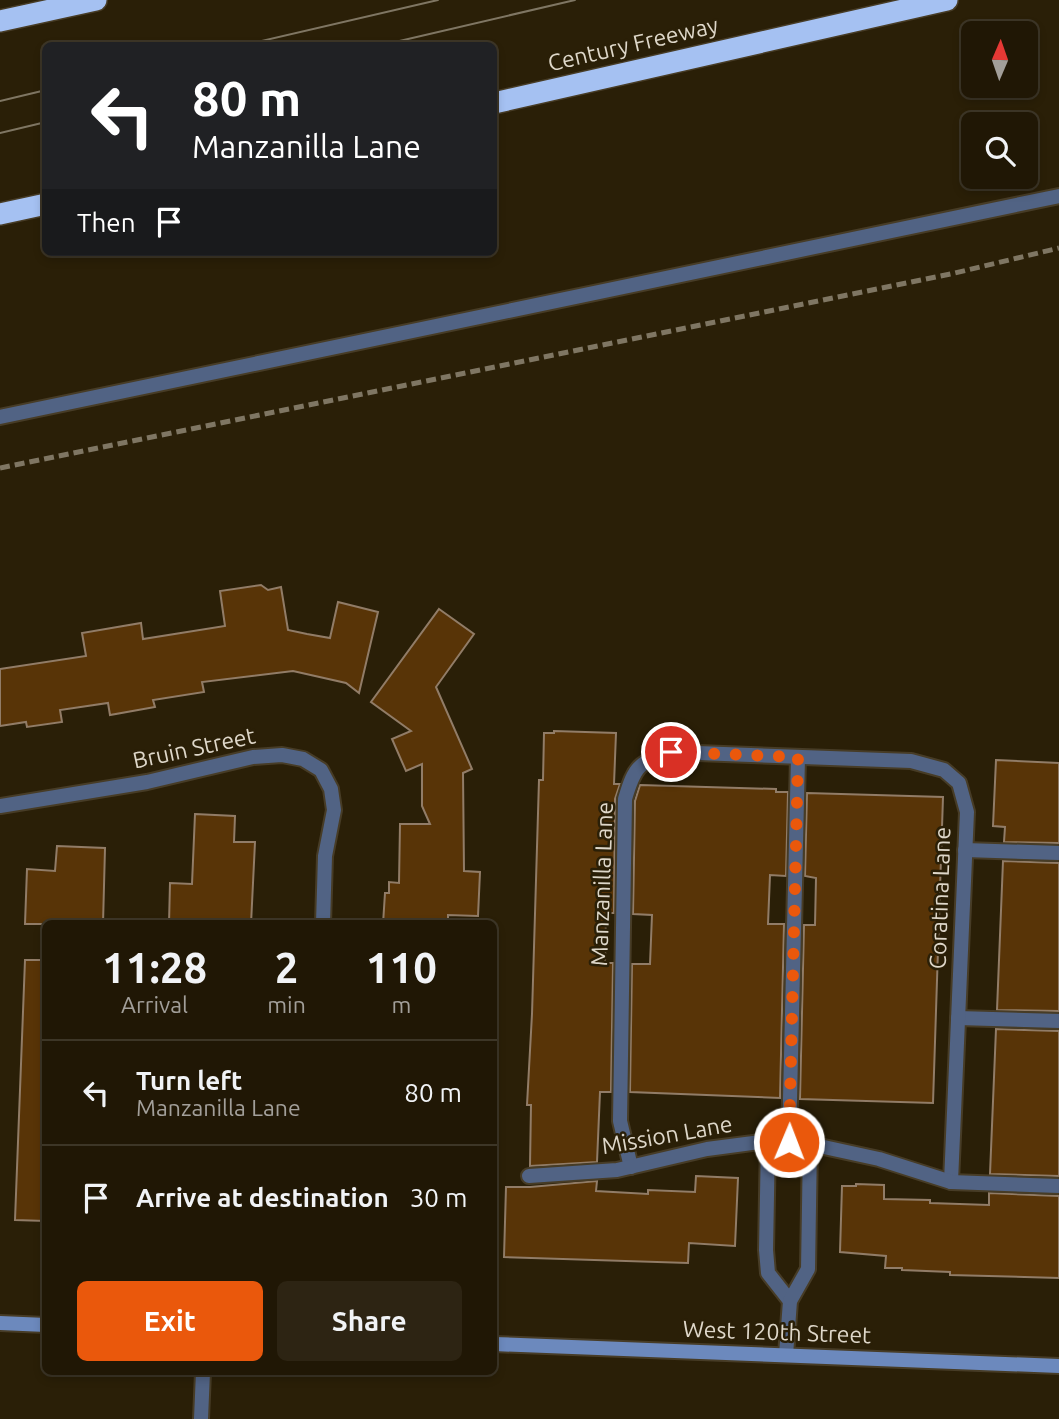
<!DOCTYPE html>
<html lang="en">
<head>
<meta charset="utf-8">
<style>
	body { margin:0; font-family:Ubuntu,sans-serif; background:#2d2413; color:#f1f3f6; height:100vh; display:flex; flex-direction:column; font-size:26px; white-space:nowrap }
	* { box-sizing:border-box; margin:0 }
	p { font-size:23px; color:#a29f9a }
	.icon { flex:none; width:38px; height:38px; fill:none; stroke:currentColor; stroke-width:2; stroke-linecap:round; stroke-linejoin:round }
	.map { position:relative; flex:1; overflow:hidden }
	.sheet { position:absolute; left:42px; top:920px; width:455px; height:455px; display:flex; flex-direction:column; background:#201705; border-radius:10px; box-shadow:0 4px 10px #0003,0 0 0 2px #3d3627 }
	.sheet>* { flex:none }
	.banner { position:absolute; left:42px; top:42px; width:455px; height:214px; border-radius:10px; box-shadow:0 4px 10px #0003,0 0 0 2px #3d3627; background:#202124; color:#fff; overflow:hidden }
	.needle { width:46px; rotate:2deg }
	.buttons { position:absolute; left:961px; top:21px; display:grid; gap:14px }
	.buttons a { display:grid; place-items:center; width:77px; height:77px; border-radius:10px; background:#201705; box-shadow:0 4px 10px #0003,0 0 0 2px #3d3627; font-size:35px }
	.pin { position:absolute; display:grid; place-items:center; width:60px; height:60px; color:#fff; margin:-30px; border:4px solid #fff; border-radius:50%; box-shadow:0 2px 7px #0007 }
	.me { position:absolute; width:77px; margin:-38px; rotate:1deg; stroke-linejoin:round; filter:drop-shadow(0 0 5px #0008) }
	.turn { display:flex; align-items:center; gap:24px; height:147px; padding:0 35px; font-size:32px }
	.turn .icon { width:91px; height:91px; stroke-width:2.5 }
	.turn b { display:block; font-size:49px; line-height:60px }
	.then { display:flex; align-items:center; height:66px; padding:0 35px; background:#0003; gap:14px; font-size:26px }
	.eta { display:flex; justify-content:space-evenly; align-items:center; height:119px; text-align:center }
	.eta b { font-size:42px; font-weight:700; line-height:49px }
	.primary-button { display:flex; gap:14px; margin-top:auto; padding:14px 35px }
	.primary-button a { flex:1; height:80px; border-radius:10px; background:#ea580c; color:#fff; font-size:28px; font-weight:700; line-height:80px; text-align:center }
	.primary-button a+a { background:#2d2413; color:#f1f3f6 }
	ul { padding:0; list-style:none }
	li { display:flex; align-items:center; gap:21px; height:105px; padding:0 35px; border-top:2px solid #3d3627 }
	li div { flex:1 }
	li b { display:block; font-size:26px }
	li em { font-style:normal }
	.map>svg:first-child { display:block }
	.building { fill:#583407; stroke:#917c67; stroke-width:2 }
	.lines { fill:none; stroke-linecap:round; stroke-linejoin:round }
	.lane-casing { stroke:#473c26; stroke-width:18 }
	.street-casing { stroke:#473c26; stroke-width:18 }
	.secondary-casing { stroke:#473c26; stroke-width:18 }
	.highway-casing { stroke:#473c26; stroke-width:24 }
	.lane { stroke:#516384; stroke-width:14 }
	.street { stroke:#516384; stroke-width:14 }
	.secondary { stroke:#6c89bd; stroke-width:14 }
	.highway { stroke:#a5c1f2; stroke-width:21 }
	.tram { stroke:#7f7663; stroke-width:2 }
	.rail { stroke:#7f7663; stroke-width:5; stroke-dasharray:10 5; stroke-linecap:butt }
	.route { stroke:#ea580c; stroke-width:12; stroke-dasharray:0 21.6 }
	.labels { text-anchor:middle; stroke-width:5; stroke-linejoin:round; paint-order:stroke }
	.street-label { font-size:23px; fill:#ded7c9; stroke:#2a1f07 }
</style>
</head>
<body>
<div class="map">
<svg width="1059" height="1419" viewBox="0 0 1059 1419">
	<rect width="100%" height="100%" fill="#2a1f07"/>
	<g class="building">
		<path d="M 261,585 L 268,590 L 281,587 L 288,630 L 307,634 L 330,638 L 338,602 L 378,612 L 359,693 L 346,683 L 293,671 L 202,682 L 204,692 L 153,700 L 155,707 L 110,715 L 108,703 L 60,710 L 62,722 L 27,727 L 26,722 L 0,726 L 0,669 L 86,656 L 82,633 L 141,623 L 143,639 L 225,626 L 220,591 Z"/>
		<path d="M 439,609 L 474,634 L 436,687 L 472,769 L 463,773 L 464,871 L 480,872 L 478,916 L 448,915 L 448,924 L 383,924 L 385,893 L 389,893 L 389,882 L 399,883 L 400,824 L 430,824 L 422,806 L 422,764 L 406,771 L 392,739 L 411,731 L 371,702 Z"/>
		<path d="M 554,731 L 616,733 L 614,784 L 620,784 L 615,799 L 614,913 L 606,913 L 605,963 L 613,963 L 611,1092 L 600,1092 L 597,1162 L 530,1166 L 531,1105 L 527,1105 L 532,1014 L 539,780 L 543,780 L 544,733 L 554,733 Z"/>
		<path d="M 996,760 L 1059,763 L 1059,843 L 1004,842 L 1005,827 L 993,826 Z"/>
		<path d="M 640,785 L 776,789 L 776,792 L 788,792 L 786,876 L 770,875 L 768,924 L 784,924 L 780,1098 L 630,1092 L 632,964 L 650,964 L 652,915 L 633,914 L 635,801 Z"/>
		<path d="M 807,793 L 943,797 L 933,1103 L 800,1099 L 804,925 L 815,925 L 816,878 L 805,876 Z"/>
		<path d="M 195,814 L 235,816 L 234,842 L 255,842 L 251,924 L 169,924 L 170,883 L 192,884 Z"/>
		<path d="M 57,846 L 105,848 L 103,924 L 25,924 L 27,869 L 55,871 Z"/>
		<path d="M 1003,861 L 1059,863 L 1059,1011 L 997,1010 Z"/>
		<path d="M 25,960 L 46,960 L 46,1221 L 15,1220 Z"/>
		<path d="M 996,1029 L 1059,1031 L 1059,1176 L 990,1174 Z"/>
		<path d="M 696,1176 L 738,1178 L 735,1246 L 689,1243 L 688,1263 L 504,1257 L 506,1187 L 530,1187 L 597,1181 L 596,1191 L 648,1194 L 648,1190 L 695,1192 Z"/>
		<path d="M 856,1184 L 884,1185 L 884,1199 L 930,1200 L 930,1203 L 989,1205 L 989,1193 L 1059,1196 L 1059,1278 L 950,1275 L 950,1272 L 902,1270 L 902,1268 L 885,1268 L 886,1256 L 840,1252 L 842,1186 L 856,1186 Z"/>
	</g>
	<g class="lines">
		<defs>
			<path id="lane" d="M 0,417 L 1059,196"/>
			<g id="street">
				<path d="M 0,806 L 147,782 L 253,757 L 282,755 L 303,759 L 321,770 L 331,789 L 334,810 L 325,856 L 323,924"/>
				<path d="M 965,850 L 1059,853"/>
				<path d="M 958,1018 L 1059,1021"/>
				<path d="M 768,1141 L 766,1250 L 768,1273 L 790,1301"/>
				<path d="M 789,1142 L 798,757"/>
				<path d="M 631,1167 L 620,1121 L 625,799 C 635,765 639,763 671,752 L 911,761 L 944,770 L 959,783 L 967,812 L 951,1182"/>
				<path d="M 529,1176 L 617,1170 L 707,1149 L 768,1141 L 810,1144 L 879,1159 L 951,1182 L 1059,1186"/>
				<path d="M 786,1355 L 790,1301 L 808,1269 L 810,1144"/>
				<path d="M 201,1419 L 203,1372"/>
			</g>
			<g id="secondary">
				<path d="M 0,1323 L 46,1325"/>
				<path d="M 494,1344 L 1059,1366"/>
			</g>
			<g id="highway">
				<path d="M 0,21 L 96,0"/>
				<path d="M 494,103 L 947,0"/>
				<path d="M 0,214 L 46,204"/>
			</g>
		</defs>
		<use href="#lane" class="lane-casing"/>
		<use href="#street" class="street-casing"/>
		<use href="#secondary" class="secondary-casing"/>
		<use href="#highway" class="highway-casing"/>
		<use href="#lane" class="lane"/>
		<use href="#street" class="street"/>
		<use href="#secondary" class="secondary"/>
		<use href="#highway" class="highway"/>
		<g class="tram">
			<path d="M 240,46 L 438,0"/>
			<path d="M 378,46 L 575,0"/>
			<path d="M 0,101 L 46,90"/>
			<path d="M 0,133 L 46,122"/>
		</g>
		<path class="rail" d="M 0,468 L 955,273 L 1059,248"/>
	</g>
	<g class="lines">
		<path class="route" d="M 671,752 L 798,757 L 789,1142"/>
	</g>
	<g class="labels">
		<g class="street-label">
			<text transform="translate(633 44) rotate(-13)" y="8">Century Freeway</text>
			<text transform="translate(194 748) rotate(-12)" y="8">Bruin Street</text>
			<text transform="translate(602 884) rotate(-88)" y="8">Manzanilla Lane</text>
			<text transform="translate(940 898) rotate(-88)" y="8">Coratina Lane</text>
			<text transform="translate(667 1135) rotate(-10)" y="8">Mission Lane</text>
			<text transform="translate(777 1332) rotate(2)" y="8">West 120th Street</text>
		</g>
	</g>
</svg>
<div class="buttons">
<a><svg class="needle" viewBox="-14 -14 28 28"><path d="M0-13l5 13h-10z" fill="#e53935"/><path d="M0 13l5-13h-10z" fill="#a29f9a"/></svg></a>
<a><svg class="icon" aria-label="search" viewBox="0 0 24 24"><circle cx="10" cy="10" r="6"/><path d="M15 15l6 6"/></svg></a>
</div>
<div class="pin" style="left:671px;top:752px;background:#d93025"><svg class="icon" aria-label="arrive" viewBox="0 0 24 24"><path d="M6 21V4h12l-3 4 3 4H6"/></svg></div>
<svg class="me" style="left:789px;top:1142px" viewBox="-20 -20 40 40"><circle r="17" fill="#ea580c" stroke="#fff" stroke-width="3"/><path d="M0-11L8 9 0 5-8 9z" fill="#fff"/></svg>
<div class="banner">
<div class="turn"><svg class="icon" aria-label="left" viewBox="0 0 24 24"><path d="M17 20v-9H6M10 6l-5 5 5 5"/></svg><div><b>80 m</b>Manzanilla Lane</div></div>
<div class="then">Then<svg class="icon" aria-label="arrive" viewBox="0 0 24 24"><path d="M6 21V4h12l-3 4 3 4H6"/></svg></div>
</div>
<section class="sheet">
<div class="eta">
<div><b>11:28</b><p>Arrival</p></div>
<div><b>2</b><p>min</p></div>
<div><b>110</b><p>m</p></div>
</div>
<ul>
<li><svg class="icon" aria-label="left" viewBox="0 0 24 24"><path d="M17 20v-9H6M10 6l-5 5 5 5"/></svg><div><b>Turn left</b><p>Manzanilla Lane</p></div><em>80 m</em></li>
<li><svg class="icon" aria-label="arrive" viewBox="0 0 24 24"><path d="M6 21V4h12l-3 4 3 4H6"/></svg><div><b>Arrive at destination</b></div><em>30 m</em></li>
</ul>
<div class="primary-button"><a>Exit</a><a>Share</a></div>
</section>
</div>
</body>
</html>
